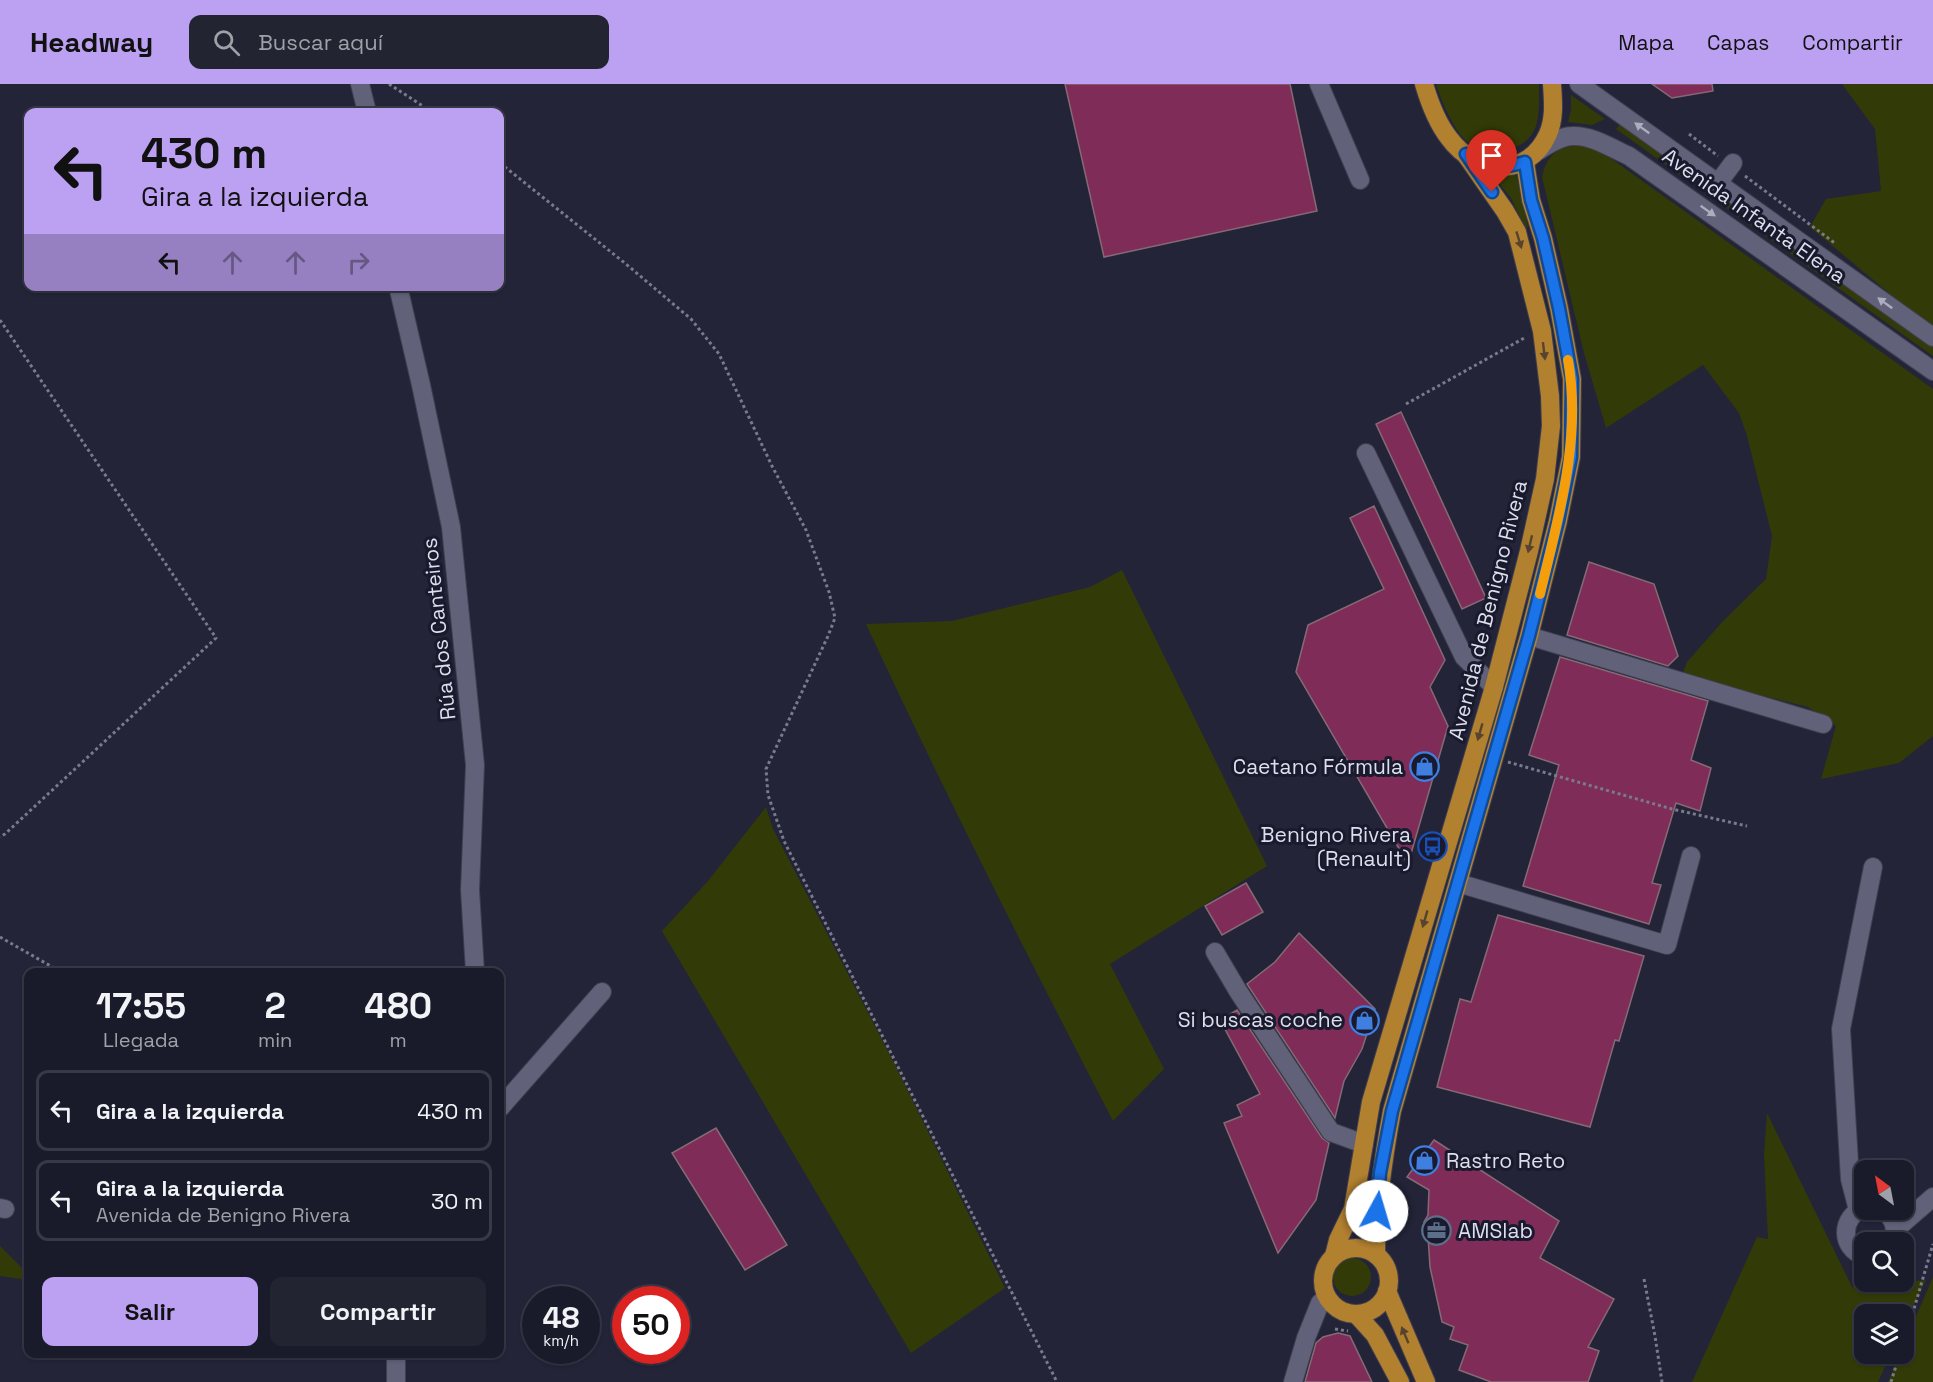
<!DOCTYPE html>
<html lang="es">
<head>
<meta charset="utf-8">
<style>
	body { margin:0; font-family:"Space Grotesk",sans-serif; background:#232432; color:#f1f3f6; height:100vh; display:flex; flex-direction:column; font-size:22px; white-space:nowrap }
	* { box-sizing:border-box; margin:0 }
	p { font-size:20px; color:#9fa1a8 }
	.icon { flex:none; width:33px; height:33px; fill:none; stroke:currentColor; stroke-width:2; stroke-linecap:round; stroke-linejoin:round }
	.map { position:relative; flex:1; overflow:hidden }
	.details { position:absolute; left:24px; top:884px; width:480px; height:390px; display:flex; flex-direction:column; background:#1a1b2a; border-radius:12px; box-shadow:0 2px 4px #0004,0 0 0 2px #383947 }
	.details>* { flex:none }
	.banner { position:absolute; left:24px; top:24px; width:480px; height:183px; border-radius:12px; box-shadow:0 2px 4px #0004,0 0 0 2px #383947; background:#bca0f2; color:#111; overflow:hidden }
	.needle { width:39px; rotate:328deg }
	.controls { position:absolute; left:1854px; top:1076px; display:grid; gap:12px }
	.controls a { display:grid; place-items:center; width:60px; height:60px; border-radius:12px; background:#1a1b2a; box-shadow:0 2px 4px #0004,0 0 0 2px #383947; font-size:30px }
	.speed { position:absolute; left:522px; top:1202px; display:flex; gap:12px; font-size:30px; font-weight:700; text-align:center }
	.speed>* { display:grid; place-content:center; width:78px; height:78px; border-radius:50%; background:#1a1b2a; box-shadow:0 2px 4px #0004,0 0 0 2px #383947; line-height:1 }
	.speed small { font-size:15px; font-weight:400 }
	.speed .limit { border:9px solid #d22; background:#fff; color:#111 }
	.pin { position:absolute; display:grid; place-items:center; width:51px; height:51px; color:#fff; margin:-62px -26px; border-radius:50% 50% 50% 0; rotate:-45deg; box-shadow:0 0 6px #0007 }
	.pin .icon { rotate:45deg }
	.me { position:absolute; width:66px; margin:-33px; rotate:6deg; stroke-linejoin:round; filter:drop-shadow(0 0 4px #0008) }
	.turn { display:flex; align-items:center; gap:21px; height:126px; padding:0 18px; font-size:27px }
	.turn .icon { width:78px; height:78px; stroke-width:2.5 }
	.turn b { display:block; font-size:42px; line-height:51px }
	.lanes { display:flex; align-items:center; height:57px; padding:0 18px; background:#0003; justify-content:center; gap:30px; direction:ltr }
	.lanes .off { opacity:.35 }
	.eta { display:flex; justify-content:space-evenly; align-items:center; height:102px; text-align:center }
	.eta b { font-size:36px; font-weight:600; line-height:42px }
	.action { display:flex; gap:12px; margin-top:auto; padding:12px 18px }
	.action a { flex:1; height:69px; border-radius:12px; background:#bca0f2; color:#111; font-size:24px; font-weight:600; line-height:69px; text-align:center }
	.action a+a { background:#232432; color:#f1f3f6 }
	ul { padding:0; list-style:none }
	li { display:flex; align-items:center; gap:18px; height:81px; margin:0 12px 9px; padding:0 6px; border:3px solid #383947; border-radius:12px }
	li div { flex:1 }
	li b { display:block; font-size:22px }
	li em { font-style:normal }
	header { display:flex; align-items:center; gap:36px; box-sizing:border-box; height:84px; padding:0 30px; background:#bca0f2; color:#111 }
	header strong { font-size:28px }
	nav { display:flex; gap:33px; margin-inline-start:auto; font-size:21px }
	.search { width:420px; height:54px; background:#232432; display:flex; align-items:center; gap:15px; box-sizing:border-box; padding:0 21px; border-radius:12px; color:#9fa1a8; font-size:22px }
	.map>svg:first-child { display:block }
	.green { fill:#323b07 }
	.building { fill:#7f2c58; stroke:#856a76; stroke-width:1.5 }
	.lines { fill:none; stroke-linecap:round; stroke-linejoin:round }
	.minor-casing { stroke:#3f3f50; stroke-width:20 }
	.major-casing { stroke:#3f3f50; stroke-width:20 }
	.path { stroke:#797a8b; stroke-width:3; stroke-dasharray:3 3; stroke-linecap:butt }
	.minor { stroke:#616279; stroke-width:18 }
	.major { stroke:#b28130; stroke-width:18 }
	.oneway { fill:#acadbe }
	.oneway2 { fill:#57432f }
	.route-casing { stroke:#114b97; stroke-width:15 }
	.route { stroke:#1a73e8; stroke-width:10 }
	.slow { stroke:#f59e0b; stroke-width:10 }
	.labels { text-anchor:middle; stroke-width:6; stroke-linejoin:round; paint-order:stroke }
	.street-label { font-size:21px; fill:#dedfec; stroke:#1a1a2e }
	.poi-label { font-size:21px; fill:#dedfec; stroke:#1a1a2e; text-anchor:end }
</style>
</head>
<body>
<header>
<strong>Headway</strong>
<div class="search"><svg class="icon" aria-label="search" viewBox="0 0 24 24"><circle cx="10" cy="10" r="6"/><path d="M15 15l6 6"/></svg>Buscar aquí</div>
<nav><a>Mapa</a><a>Capas</a><a>Compartir</a></nav>
</header>
<div class="map">
<svg width="1933" height="1298" viewBox="0 0 1933 1298">
	<rect width="100%" height="100%" fill="#232438"/>
	<g class="green">
		<path d="M 1436,0 L 1539,0 C 1539,14 1540,28 1536,42 C 1527,68 1491,74 1470,60 C 1455,50 1441,16 1436,0 Z"/>
		<path d="M 1842,0 L 1933,0 L 1933,246 L 1810,143 L 1826,115 L 1881,107 L 1875,45 Z"/>
		<path d="M 1571,11 L 1605,35 L 1592,41 L 1568,38 L 1571,26 Z"/>
		<path d="M 1620,40 L 1933,262 L 1933,272 L 1616,45 Z"/>
		<path d="M 1577,61 L 1595,63 L 1933,305 L 1933,652 L 1899,679 L 1821,695 L 1836,642 L 1808,623 L 1682,591 L 1687,578 L 1723,537 L 1766,495 L 1772,452 L 1747,352 L 1739,329 L 1703,281 L 1606,344 L 1584,269 L 1542,93 C 1547,72 1555,64 1577,61 Z"/>
		<path d="M 1516,90 L 1528,143 L 1525,144 L 1511,114 L 1492,91 Z"/>
		<path d="M 1122,486 L 1267,782 L 1110,880 L 1164,985 L 1113,1037 C 1028,873 944,708 866,540 L 952,537 L 1090,503 Z"/>
		<path d="M 766,723 L 773,745 L 893,977 L 1005,1204 L 911,1269 L 662,847 L 708,797 Z"/>
		<path d="M 1767,1029 L 1852,1203 L 1926,1196 L 1904,1240 L 1904,1230 L 1864,1230 L 1864,1269 L 1891,1269 L 1878,1298 L 1692,1298 L 1757,1153 L 1768,1155 L 1764,1071 Z"/>
		<path d="M 0,1162 L 28,1190 L 28,1196 L 0,1192 Z"/>
		<circle cx="1352" cy="1193" r="19"/>
		<path d="M 1933,1193 L 1933,1298 L 1888,1298 L 1900,1269 L 1904,1269 L 1904,1261 Z"/>
	</g>
	<g class="building">
		<path d="M 1065,0 L 1290,0 L 1317,127 L 1104,173 Z"/>
		<path d="M 1652,0 L 1712,0 L 1713,7 L 1672,14 Z"/>
		<path d="M 1401,328 L 1486,514 L 1462,525 L 1376,340 Z"/>
		<path d="M 1374,422 L 1445,576 L 1430,603 L 1448,642 L 1408,780 L 1296,588 L 1308,541 L 1384,505 L 1350,434 Z"/>
		<path d="M 1589,478 L 1654,500 L 1678,572 L 1668,582 L 1567,551 Z"/>
		<path d="M 1560,573 L 1708,617 L 1691,676 L 1711,684 L 1700,727 L 1676,719 L 1652,799 L 1661,801 L 1649,840 L 1523,802 L 1559,681 L 1529,671 Z"/>
		<path d="M 1246,799 L 1263,828 L 1222,851 L 1205,822 Z"/>
		<path d="M 1498,831 L 1644,872 L 1619,957 L 1615,956 L 1590,1043 L 1437,1003 L 1460,915 L 1471,918 Z"/>
		<path d="M 1299,849 L 1375,925 L 1362,965 L 1344,997 L 1335,1034 L 1247,900 L 1275,878 Z"/>
		<path d="M 1237,926 L 1322,1054 L 1329,1059 L 1316,1116 L 1278,1169 L 1224,1039 L 1242,1032 L 1237,1021 L 1260,1010 L 1220,936 Z"/>
		<path d="M 716,1044 L 787,1161 L 745,1186 L 672,1069 Z"/>
		<path d="M 1434,1056 L 1559,1137 L 1540,1174 L 1614,1215 L 1588,1263 L 1599,1267 L 1588,1298 L 1491,1298 L 1459,1286 L 1468,1261 L 1450,1255 L 1454,1243 L 1442,1238 L 1430,1183 L 1428,1152 L 1425,1146 L 1424,1138 L 1428,1131 L 1429,1106 L 1407,1093 Z"/>
		<path d="M 1338,1249 L 1350,1252 L 1372,1298 L 1305,1298 L 1316,1259 L 1323,1253 Z"/>
	</g>
	<g class="lines">
		<defs>
			<g id="minor">
				<path d="M 360,0 L 367,28"/>
				<path d="M 1319,0 L 1360,96"/>
				<path d="M 1579,0 L 1933,253"/>
				<path d="M 1538,67 C 1548,61 1560,52 1572,52 C 1592,51 1611,64 1629,72 L 1933,287"/>
				<path d="M 1718,99 L 1733,79"/>
				<path d="M 398,202 L 421,301 L 451,443 L 475,681 L 470,806 L 475,888"/>
				<path d="M 1366,369 L 1464,573 L 1494,603"/>
				<path d="M 1529,552 L 1823,640"/>
				<path d="M 1458,799 L 1667,861 L 1691,772"/>
				<path d="M 1215,868 L 1238,907 L 1331,1048 L 1364,1060"/>
				<path d="M 500,1024 L 602,908"/>
				<path d="M 0,1124 L 5,1125"/>
				<path d="M 1864,1124 C 1840,1133 1840,1164 1864,1172"/>
				<path d="M 1880,1125 C 1893,1132 1897,1142 1894,1156"/>
				<path d="M 1858,1126 L 1850,1095 L 1841,945 L 1873,783"/>
				<path d="M 1895,1146 L 1933,1113"/>
				<path d="M 396,1269 L 396,1298"/>
				<path d="M 1293,1298 L 1306,1254 L 1320,1219 L 1327,1213"/>
			</g>
			<g id="major">
				<path d="M 1424,0 C 1429,17 1438,40 1449,54 C 1476,91 1528,95 1548,50 C 1555,34 1553,16 1552,0"/>
				<circle cx="1356" cy="1197" r="33"/>
				<path d="M 1376,1171 C 1376,1122 1383,1075 1392,1027 L 1529,552 L 1558,437 L 1571,373 L 1572,295 L 1559,224 L 1543,154 L 1531,116 L 1525,78"/>
				<path d="M 1334,1172 L 1338,1156 L 1353,1125 L 1371,1018 L 1494,603 L 1529,467 L 1545,395 L 1551,342 L 1550,312 L 1542,247 L 1517,148 L 1505,127 L 1466,71"/>
				<path d="M 1387,1207 L 1426,1298"/>
				<path d="M 1356,1230 L 1375,1251 L 1400,1298"/>
			</g>
		</defs>
		<use href="#minor" class="minor-casing"/>
		<use href="#major" class="major-casing"/>
		<g class="path">
			<path d="M 389,0 L 432,28"/>
			<path d="M 1689,50 L 1718,72"/>
			<path d="M 500,79 L 626,180 L 691,235 L 719,270 L 772,382 L 806,446 L 829,508 L 835,534 L 828,552 L 766,685 L 768,711 L 784,757 L 1057,1298"/>
			<path d="M 1745,92 L 1836,160"/>
			<path d="M 0,236 L 216,554 L 5,750 L 0,753"/>
			<path d="M 1406,320 L 1526,253"/>
			<path d="M 1508,678 L 1672,725 L 1747,742"/>
			<path d="M 0,853 L 61,888"/>
			<path d="M 1644,1195 L 1655,1252 L 1662,1298"/>
			<path d="M 1335,1245 L 1348,1247"/>
			<path d="M 1904,1259 L 1933,1160"/>
			<path d="M 1891,1298 L 1900,1269"/>
		</g>
		<use href="#minor" class="minor"/>
		<use href="#major" class="major"/>
	</g>
	<defs><path id="oneway-solid" d="M-6-.8H1V-3.2L6.5 0L1 3.2V.8H-6Z" transform="scale(1.5)"/></defs>
	<g class="oneway">
		<use href="#oneway-solid" transform="translate(1642 44) rotate(-144)"/>
		<use href="#oneway-solid" transform="translate(1708 127) rotate(35)"/>
		<use href="#oneway-solid" transform="translate(1885 219) rotate(-144)"/>
	</g>
	<g class="oneway2">
		<use href="#oneway-solid" transform="translate(1519 156) rotate(73)"/>
		<use href="#oneway-solid" transform="translate(1544 267) rotate(83)"/>
		<use href="#oneway-solid" transform="translate(1530 460) rotate(103)"/>
		<use href="#oneway-solid" transform="translate(1480 648) rotate(106)"/>
		<use href="#oneway-solid" transform="translate(1425 835) rotate(106)"/>
		<use href="#oneway-solid" transform="translate(1405 1251) rotate(-113)"/>
	</g>
	<g class="lines">
		<defs>
			<path id="route" d="M 1377,1127 L 1380,1089 L 1392,1027 L 1529,552 L 1558,437 L 1571,373 L 1572,295 L 1559,224 L 1543,154 L 1531,116 L 1525,78 C 1497,86 1490,86 1466,70 L 1492,108"/>
		</defs>
		<use href="#route" class="route-casing"/>
		<use href="#route" class="route"/>
		<path class="slow" d="M 1540,510 C 1558,435 1582,355 1568,276"/>
	</g>
	<defs>
		<symbol id="shop-ring" viewBox="-11 -11 22 22"><circle r="9.5" fill="#1a1a2e" stroke="#3f7fe0" stroke-width="1.5"/><path d="M-5-2.5h2.3a2.7 3.5 0 0 1 5.4 0H5L5.5 6h-11ZM-1.5-2.5h3a1.5 2.3 0 0 0-3 0Z" fill="#3f7fe0"/></symbol>
		<symbol id="bus-ring" viewBox="-11 -11 22 22"><circle r="9.5" fill="#1a1a2e" stroke="#1a4fb4" stroke-width="1.5"/><path d="M-5-6H5V4H4V6H2V4H-2V6H-4V4H-5ZM-3.5-4V0h7V-4ZM-3.5 1.2v1.5H-2V1.2ZM2 1.2v1.5H3.5V1.2Z" fill="#1a4fb4"/></symbol>
		<symbol id="office-ring" viewBox="-11 -11 22 22"><circle r="9.5" fill="#1a1a2e" stroke="#5c6f8a" stroke-width="1.5"/><path d="M-6-3h4V-5.5h4V-3h4V5H-6ZM-1-4.5V-3h2v-1.5ZM-6 0V1H6V0Z" fill="#5c6f8a"/></symbol>
	</defs>
	<g fill-rule="evenodd">
		<use href="#shop-ring" x="1408" y="666" width="33" height="33"/>
		<use href="#bus-ring" x="1416" y="746" width="33" height="33"/>
		<use href="#shop-ring" x="1348" y="920" width="33" height="33"/>
		<use href="#shop-ring" x="1408" y="1060" width="33" height="33"/>
		<use href="#office-ring" x="1420" y="1130" width="33" height="33"/>
	</g>
	<g class="labels">
		<g class="street-label">
			<text transform="translate(1754 132) rotate(35)" y="7">Avenida Infanta Elena</text>
			<text transform="translate(1488 526) rotate(-76)" y="7">Avenida de Benigno Rivera</text>
			<text transform="translate(439 545) rotate(-96)" y="7">Rúa dos Canteiros</text>
		</g>
		<g class="poi-label">
			<text x="1403" y="690">Caetano Fórmula</text>
			<text x="1411" y="758">Benigno Rivera<tspan x="1411" dy="24">(Renault)</tspan></text>
			<text x="1343" y="943">Si buscas coche</text>
			<text x="1446" y="1084" text-anchor="start">Rastro Reto</text>
			<text x="1458" y="1154" text-anchor="start">AMSlab</text>
		</g>
	</g>
</svg>
<div class="controls">
<a><svg class="needle" viewBox="-14 -14 28 28"><path d="M0-13l5 13h-10z" fill="#e53935"/><path d="M0 13l5-13h-10z" fill="#9fa1a8"/></svg></a>
<a><svg class="icon" aria-label="search" viewBox="0 0 24 24"><circle cx="10" cy="10" r="6"/><path d="M15 15l6 6"/></svg></a>
<a><svg class="icon" aria-label="layers" viewBox="0 0 24 24"><path d="M12 4l9 5-9 5-9-5zM3 14l9 5 9-5"/></svg></a>
</div>
<div class="speed"><div>48<small>km/h</small></div><div class="limit">50</div></div>
<div class="pin" style="left:1492px;top:108px;background:#d93025"><svg class="icon" aria-label="arrive" viewBox="0 0 24 24"><path d="M6 21V4h12l-3 4 3 4H6"/></svg></div>
<svg class="me" style="left:1377px;top:1127px" viewBox="-20 -20 40 40"><circle r="19" fill="#fff"/><path d="M0-13L10 11 0 6-10 11z" fill="#1a73e8"/></svg>
<div class="banner">
<div class="turn"><svg class="icon" aria-label="left" viewBox="0 0 24 24"><path d="M17 20v-9H6M10 6l-5 5 5 5"/></svg><div><b>430 m</b>Gira a la izquierda</div></div>
<div class="lanes"><svg class="icon" aria-label="left" viewBox="0 0 24 24"><path d="M17 20v-9H6M10 6l-5 5 5 5"/></svg><svg class="icon off" aria-label="ahead" viewBox="0 0 24 24"><path d="M12 20V5M6 11l6-6 6 6"/></svg><svg class="icon off" aria-label="ahead" viewBox="0 0 24 24"><path d="M12 20V5M6 11l6-6 6 6"/></svg><svg class="icon off" aria-label="right" viewBox="0 0 24 24"><path d="M7 20v-9h11M14 6l5 5-5 5"/></svg></div>
</div>
<section class="details">
<div class="eta">
<div><b>17:55</b><p>Llegada</p></div>
<div><b>2</b><p>min</p></div>
<div><b>480</b><p>m</p></div>
</div>
<ul>
<li><svg class="icon" aria-label="left" viewBox="0 0 24 24"><path d="M17 20v-9H6M10 6l-5 5 5 5"/></svg><div><b>Gira a la izquierda</b></div><em>430 m</em></li>
<li><svg class="icon" aria-label="left" viewBox="0 0 24 24"><path d="M17 20v-9H6M10 6l-5 5 5 5"/></svg><div><b>Gira a la izquierda</b><p>Avenida de Benigno Rivera</p></div><em>30 m</em></li>
</ul>
<div class="action"><a>Salir</a><a>Compartir</a></div>
</section>
</div>
</body>
</html>
